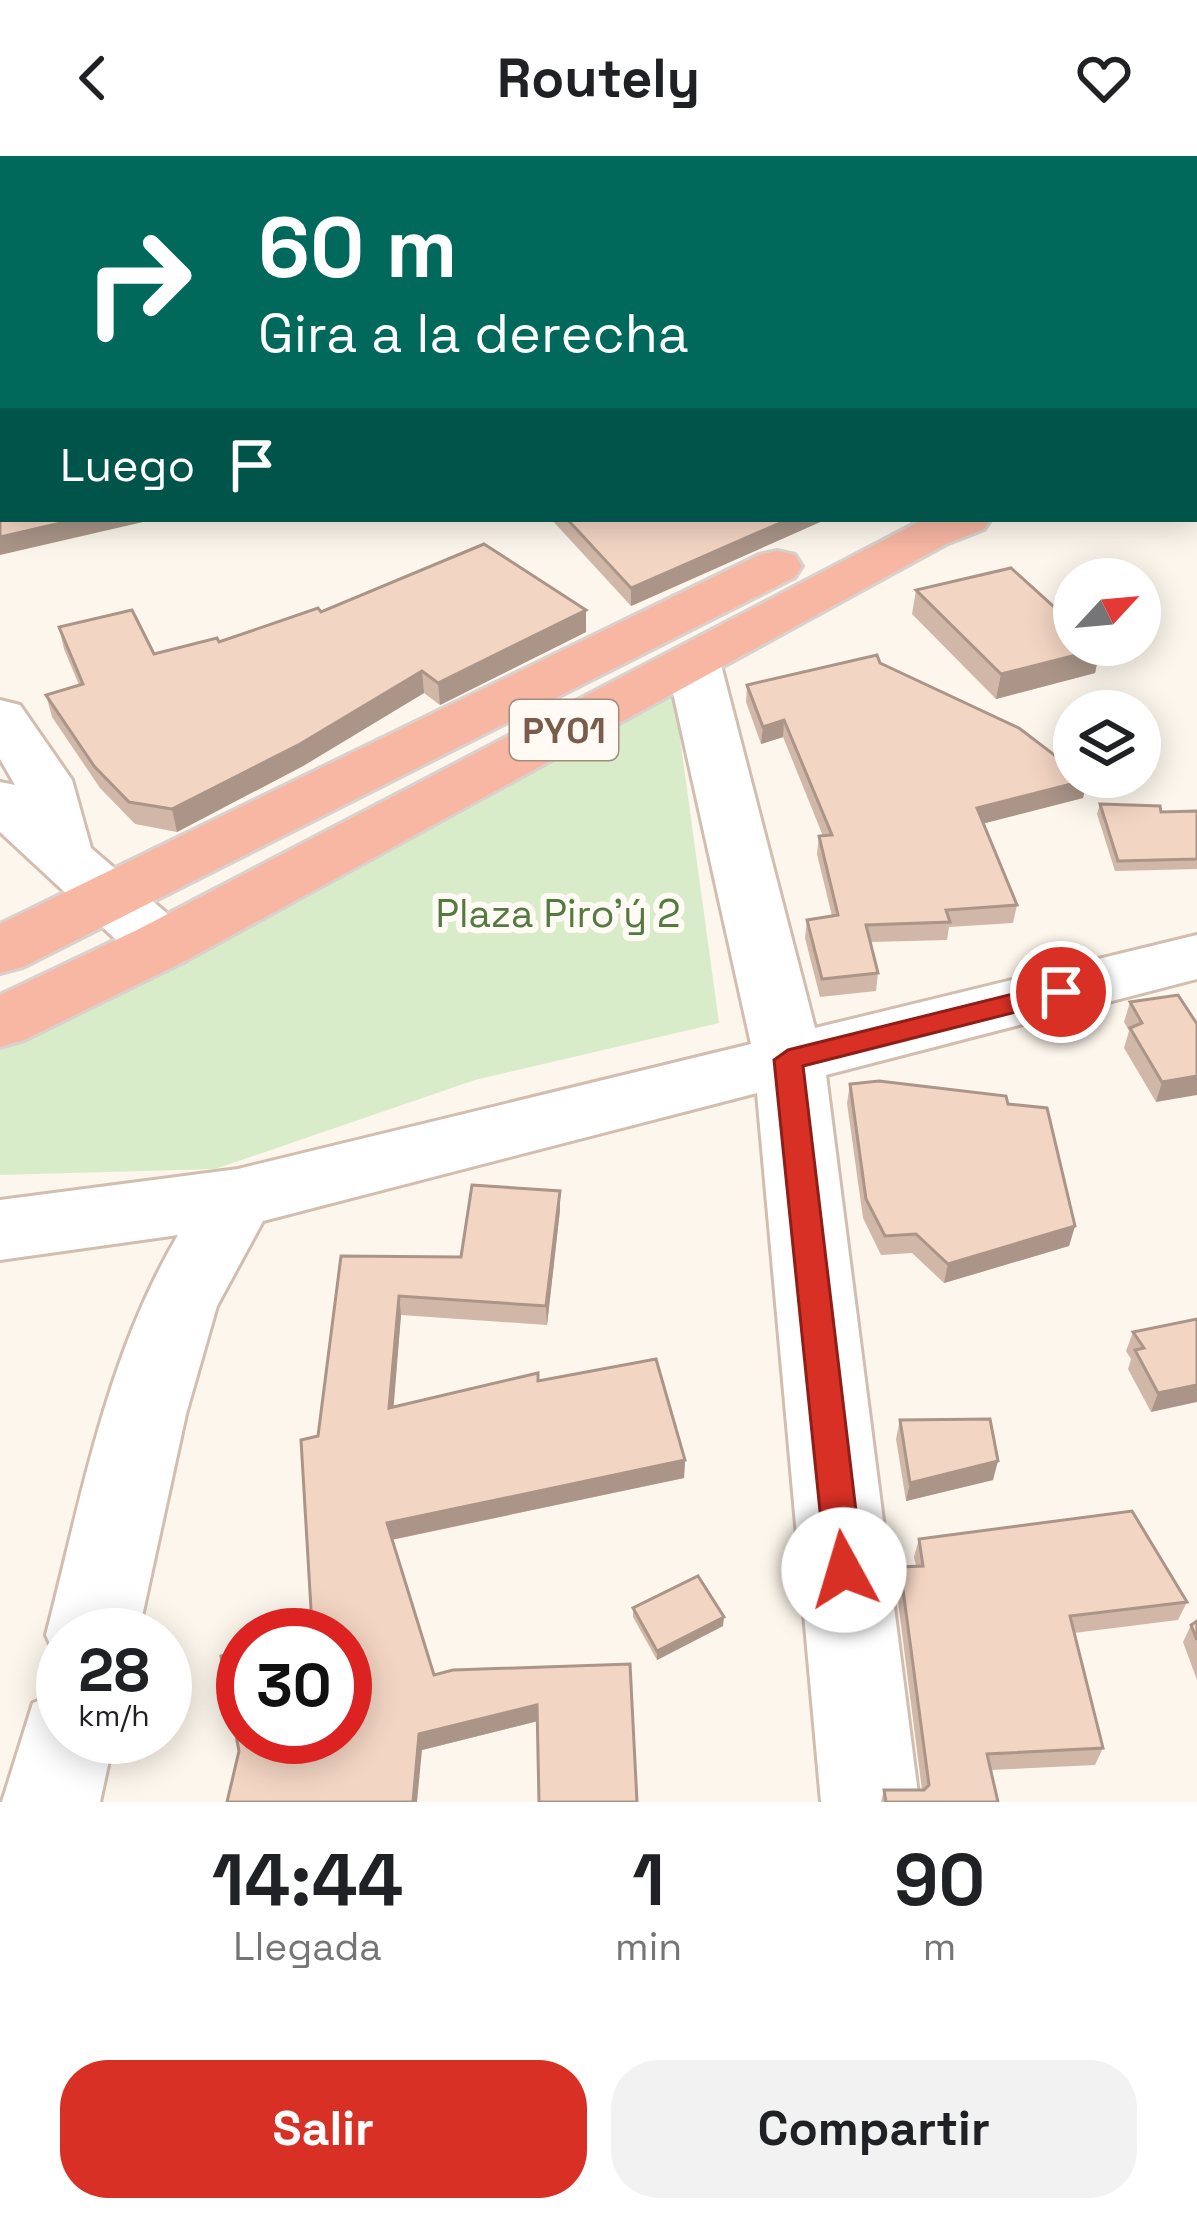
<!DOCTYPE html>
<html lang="es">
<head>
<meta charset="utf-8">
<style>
	body { margin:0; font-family:"Space Grotesk",sans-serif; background:#f2f2f2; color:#202124; height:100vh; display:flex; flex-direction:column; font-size:45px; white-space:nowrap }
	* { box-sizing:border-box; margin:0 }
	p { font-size:39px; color:#757577 }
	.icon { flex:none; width:66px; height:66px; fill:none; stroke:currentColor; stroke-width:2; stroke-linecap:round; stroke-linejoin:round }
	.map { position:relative; height:1646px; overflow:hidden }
	.details { display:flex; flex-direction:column; background:#fff; flex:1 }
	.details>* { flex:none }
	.hud { position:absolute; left:0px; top:0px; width:1197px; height:366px; box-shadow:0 6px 30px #0003; background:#00695c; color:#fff; overflow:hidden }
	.needle { width:78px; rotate:64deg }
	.buttons { position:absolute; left:1053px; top:402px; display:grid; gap:24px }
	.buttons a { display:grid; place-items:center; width:108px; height:108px; border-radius:50%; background:#fff; box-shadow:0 6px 30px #0003; font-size:60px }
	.speed { position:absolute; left:36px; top:1452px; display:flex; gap:24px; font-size:60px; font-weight:700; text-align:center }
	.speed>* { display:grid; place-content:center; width:156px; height:156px; border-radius:50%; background:#fff; box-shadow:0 6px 30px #0003; line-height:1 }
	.speed small { font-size:30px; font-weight:400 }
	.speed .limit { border:18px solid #d22; background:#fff; color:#111 }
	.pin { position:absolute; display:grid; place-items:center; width:102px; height:102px; color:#fff; margin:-51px; border:6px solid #fff; border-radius:50%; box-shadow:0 3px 12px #0007 }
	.me { position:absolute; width:132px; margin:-66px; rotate:354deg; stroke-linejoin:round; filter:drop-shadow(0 0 9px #0008) }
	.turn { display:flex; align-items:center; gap:42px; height:252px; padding:0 60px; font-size:54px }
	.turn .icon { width:156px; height:156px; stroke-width:2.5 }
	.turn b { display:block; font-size:84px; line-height:102px }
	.then { display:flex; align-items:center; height:114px; padding:0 60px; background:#0003; gap:24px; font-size:45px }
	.eta { display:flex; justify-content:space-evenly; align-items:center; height:204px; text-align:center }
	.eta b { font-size:72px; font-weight:600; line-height:84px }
	.button { display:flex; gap:24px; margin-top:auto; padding:24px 60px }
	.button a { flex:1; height:138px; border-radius:48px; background:#d93025; color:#fff; font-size:48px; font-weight:600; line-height:138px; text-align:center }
	.button a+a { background:#f2f2f2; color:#202124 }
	header { display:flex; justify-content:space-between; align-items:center; height:156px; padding:0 60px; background:#fff; font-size:54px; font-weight:600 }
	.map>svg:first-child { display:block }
	.green { fill:#d8ecc9 }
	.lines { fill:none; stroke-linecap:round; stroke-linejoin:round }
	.minor-casing { stroke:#d1beb0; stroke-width:6 }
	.highway-casing { stroke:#dad1cd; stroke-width:6 }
	.minor { fill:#fff; fill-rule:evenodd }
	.highway { fill:#f7b7a3; fill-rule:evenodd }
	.wall { fill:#d1b7a8 }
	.shaded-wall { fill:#aa9588 }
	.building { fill:#f3d5c3; stroke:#aa9588; stroke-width:3 }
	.route { fill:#d93025; stroke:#8d1f18; stroke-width:3 }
	.labels { text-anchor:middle; stroke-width:12; stroke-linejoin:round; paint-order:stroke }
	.shield { fill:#fffaf3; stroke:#a28b7f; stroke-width:3 }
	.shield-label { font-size:36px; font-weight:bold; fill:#7a5c4d }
	.park-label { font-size:39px; fill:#537a41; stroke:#fffaf3 }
</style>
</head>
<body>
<header><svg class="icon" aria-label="back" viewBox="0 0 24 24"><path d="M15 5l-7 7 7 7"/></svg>Routely<svg class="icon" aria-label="heart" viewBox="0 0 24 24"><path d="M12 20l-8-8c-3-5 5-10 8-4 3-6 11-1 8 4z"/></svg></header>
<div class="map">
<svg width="1197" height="1646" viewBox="0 0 1197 1646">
	<rect width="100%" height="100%" fill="#fdf6ec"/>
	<path class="green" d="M 673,531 L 719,867 L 475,924 L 215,1013 L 0,1019 L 0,890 Z"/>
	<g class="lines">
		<defs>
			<g id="minor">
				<path d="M 693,489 L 712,494 L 720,505 L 815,872 L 1197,779 L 1197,823 L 826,919 L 919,1646 L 821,1646 L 757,937 L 263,1065 L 217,1150 L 186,1258 L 138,1479 L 63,1479 L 60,1510 L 46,1479 C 81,1344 106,1201 178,1079 L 0,1104 L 0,1044 L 238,1013 L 751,888 L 666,505 L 674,494 Z"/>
				<path d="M 0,544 L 20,549 L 72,624 L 91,692 L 185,773 L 194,789 L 185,805 L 162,811 L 139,805 L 0,676 L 0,626 L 15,629 L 0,603 Z"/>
				<path d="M 63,1535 L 63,1581 L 114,1581 L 100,1646 L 2,1646 L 33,1547 Z"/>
			</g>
			<g id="highway">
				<path d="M 924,363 L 991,363 L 984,373 L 946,388 L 185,805 L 24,884 L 0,891 L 0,839 L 139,773 Z"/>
				<path d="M 777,395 L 795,399 L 802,410 L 795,421 L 23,811 L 0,817 L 0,768 L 759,399 Z"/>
			</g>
		</defs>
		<use href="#minor" class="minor-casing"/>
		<use href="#highway" class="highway-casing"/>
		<use href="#minor" class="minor"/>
		<use href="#highway" class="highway"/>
	</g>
	<g class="wall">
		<path d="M 551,363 L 827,363 L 631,450 Z"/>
		<path d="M 916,434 L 1100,493 L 1095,517 L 996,543 L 912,458 Z"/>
		<path d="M 321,456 L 586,476 L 440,549 L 424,537 L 303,610 L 177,676 L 135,668 L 100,632 L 52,561 L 46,539 L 79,529 L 64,493 L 59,471 L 154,498 L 219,486 Z"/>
		<path d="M 880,507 L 1087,624 L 1083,642 L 983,667 L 1017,749 L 1013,767 L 949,771 L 947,784 L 870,786 L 878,817 L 876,835 L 820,841 L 805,782 L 807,764 L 832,760 L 817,698 L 819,680 L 823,680 L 783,581 L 761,588 L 746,546 L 747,529 Z"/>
		<path d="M 1100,648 L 1161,656 L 1197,655 L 1197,713 L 1115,715 L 1097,658 Z"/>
		<path d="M 1130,846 L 1197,868 L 1156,946 L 1124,892 L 1129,875 L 1124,866 Z"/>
		<path d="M 850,928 L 1008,948 L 1075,1070 L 1069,1090 L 944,1127 L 912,1097 L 881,1099 L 863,1062 L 847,947 Z"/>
		<path d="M 560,1054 L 547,1169 L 401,1159 L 393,1251 L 538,1217 L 539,1224 L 685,1304 L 684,1322 L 392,1384 L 434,1519 L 538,1565 L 422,1594 L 312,1470 L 318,1280 L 341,1100 L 461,1101 Z"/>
		<path d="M 1197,1163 L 1151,1256 L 1128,1213 L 1131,1203 L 1126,1195 L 1133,1176 Z"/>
		<path d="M 900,1264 L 993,1324 L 906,1345 L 896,1283 Z"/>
		<path d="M 919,1383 L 1187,1446 L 1178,1464 L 1074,1477 L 1103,1592 L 1095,1609 L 991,1614 L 998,1646 L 881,1646 L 884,1634 L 922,1634 L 896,1430 L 900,1411 L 916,1410 L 914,1401 Z"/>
		<path d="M 633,1452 L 723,1470 L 657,1504 L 633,1461 Z"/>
		<path d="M 1197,1465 L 1197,1524 L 1183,1486 L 1191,1469 Z"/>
	</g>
	<g class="shaded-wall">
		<path d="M 78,363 L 156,363 L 0,399 L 0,381 Z"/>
		<path d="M 789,363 L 827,363 L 631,450 L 631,432 Z"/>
		<path d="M 586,454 L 586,476 L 440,549 L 438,527 Z"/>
		<path d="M 1100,493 L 1095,517 L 996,543 L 1001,518 Z"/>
		<path d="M 422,515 L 424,537 L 303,610 L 177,676 L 172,653 Z"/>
		<path d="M 784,564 L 783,581 L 761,588 L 763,571 Z"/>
		<path d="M 1087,624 L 1083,642 L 974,670 L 977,652 Z"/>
		<path d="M 1197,920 L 1197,939 L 1156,946 L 1162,926 Z"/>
		<path d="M 560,1035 L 560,1054 L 547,1169 L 546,1150 Z"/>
		<path d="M 1075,1070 L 1069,1090 L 944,1127 L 948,1108 Z"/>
		<path d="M 399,1140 L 401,1159 L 392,1271 L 389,1252 Z"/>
		<path d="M 1197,1229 L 1197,1246 L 1151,1256 L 1158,1237 Z"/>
		<path d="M 685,1304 L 684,1322 L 390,1384 L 387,1367 Z"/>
		<path d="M 998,1305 L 993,1324 L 906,1345 L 910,1327 Z"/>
		<path d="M 724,1461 L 723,1470 L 657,1504 L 657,1495 Z"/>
		<path d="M 537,1549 L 538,1565 L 422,1594 L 417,1646 L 413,1646 L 419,1578 Z"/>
	</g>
	<g class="building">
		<path d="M 0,0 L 1197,0 L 1197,38 L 1194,41 L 1194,3 L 3,3 L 3,84 L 2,73 L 0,74 Z"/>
		<path d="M 1197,66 L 1197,184 L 1194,185 L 1194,67 Z"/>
		<path d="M 3,100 L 3,263 L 0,262 L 0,102 Z"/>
		<path d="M 3,274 L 3,363 L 78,363 L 0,381 L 0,294 L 2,295 Z"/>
		<path d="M 567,363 L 789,363 L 631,432 Z"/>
		<path d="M 484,388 L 586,454 L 438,527 L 422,515 L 300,588 L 172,653 L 129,646 L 94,610 L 46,539 L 83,528 L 59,471 L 132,454 L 154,498 L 217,482 L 219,486 L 318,452 L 321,456 Z"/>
		<path d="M 1011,412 L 1074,469 L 1074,489 L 1096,489 L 1100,493 L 1001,518 L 916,434 Z"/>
		<path d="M 877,499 L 880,507 L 1019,572 L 1074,614 L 1074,621 L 1083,621 L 1087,624 L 977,652 L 1017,749 L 946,754 L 950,766 L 866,769 L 878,817 L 822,823 L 807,764 L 838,759 L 819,680 L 832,679 L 784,564 L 763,571 L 747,529 Z"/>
		<path d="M 1100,648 L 1160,650 L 1161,656 L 1197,655 L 1197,703 L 1118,705 Z"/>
		<path d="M 1178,839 L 1197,868 L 1197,920 L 1162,926 L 1130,872 L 1142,867 L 1130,846 Z"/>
		<path d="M 879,925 L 1006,940 L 1008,948 L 1047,952 L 1075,1070 L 948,1108 L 916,1078 L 885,1080 L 866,1043 L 850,928 Z"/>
		<path d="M 472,1029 L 560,1035 L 546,1150 L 399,1140 L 389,1252 L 538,1217 L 538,1225 L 656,1203 L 685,1304 L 387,1367 L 434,1519 L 453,1514 L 630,1508 L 637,1646 L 539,1646 L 537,1549 L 419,1578 L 413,1646 L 227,1646 L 239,1595 L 221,1500 L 243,1493 L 243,1581 L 345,1581 L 345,1479 L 285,1479 L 312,1470 L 301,1284 L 318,1280 L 341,1100 L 461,1101 Z"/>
		<path d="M 1197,1163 L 1197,1229 L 1158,1237 L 1135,1194 L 1144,1192 L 1133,1176 Z"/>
		<path d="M 990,1263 L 998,1305 L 910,1327 L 900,1264 Z"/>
		<path d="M 1132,1355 L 1187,1446 L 1070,1460 L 1103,1592 L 987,1598 L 998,1646 L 886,1646 L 884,1634 L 924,1634 L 929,1629 L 900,1411 L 923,1410 L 919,1383 Z"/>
		<path d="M 698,1420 L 724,1461 L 657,1495 L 633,1452 Z"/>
		<path d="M 1197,1465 L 1197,1484 L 1191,1469 Z"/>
	</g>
	<path class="route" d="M 1061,826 L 1075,836 L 1071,842 L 803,910 L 863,1414 L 857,1426 L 844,1431 L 831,1426 L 826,1414 L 774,904 L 788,894 Z"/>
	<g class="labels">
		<rect class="shield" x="510" y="544" width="108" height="60" rx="9"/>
		<g class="shield-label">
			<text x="564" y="587">PY01</text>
		</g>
		<g class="park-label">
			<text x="558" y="771">Plaza Piro'ý 2</text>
		</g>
	</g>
</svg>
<div class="buttons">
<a><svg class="needle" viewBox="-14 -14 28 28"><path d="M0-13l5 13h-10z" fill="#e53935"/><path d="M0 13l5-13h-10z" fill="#757577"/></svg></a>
<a><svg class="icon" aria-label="layers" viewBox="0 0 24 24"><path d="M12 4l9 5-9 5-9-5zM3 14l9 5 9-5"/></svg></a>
</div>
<div class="speed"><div>28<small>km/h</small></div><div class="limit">30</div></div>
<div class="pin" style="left:1061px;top:836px;background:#d93025"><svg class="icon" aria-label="arrive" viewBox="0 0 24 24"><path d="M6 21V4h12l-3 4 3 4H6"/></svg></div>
<svg class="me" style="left:844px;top:1414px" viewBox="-20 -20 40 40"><circle r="19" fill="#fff"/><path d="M0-13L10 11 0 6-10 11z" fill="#d93025"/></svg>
<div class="hud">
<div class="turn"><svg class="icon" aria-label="right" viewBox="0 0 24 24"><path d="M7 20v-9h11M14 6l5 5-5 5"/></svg><div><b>60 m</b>Gira a la derecha</div></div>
<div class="then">Luego<svg class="icon" aria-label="arrive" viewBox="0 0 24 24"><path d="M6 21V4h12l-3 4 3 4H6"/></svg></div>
</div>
</div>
<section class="details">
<div class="eta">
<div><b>14:44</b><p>Llegada</p></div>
<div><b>1</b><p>min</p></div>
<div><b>90</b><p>m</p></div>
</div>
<div class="button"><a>Salir</a><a>Compartir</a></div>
</section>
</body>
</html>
